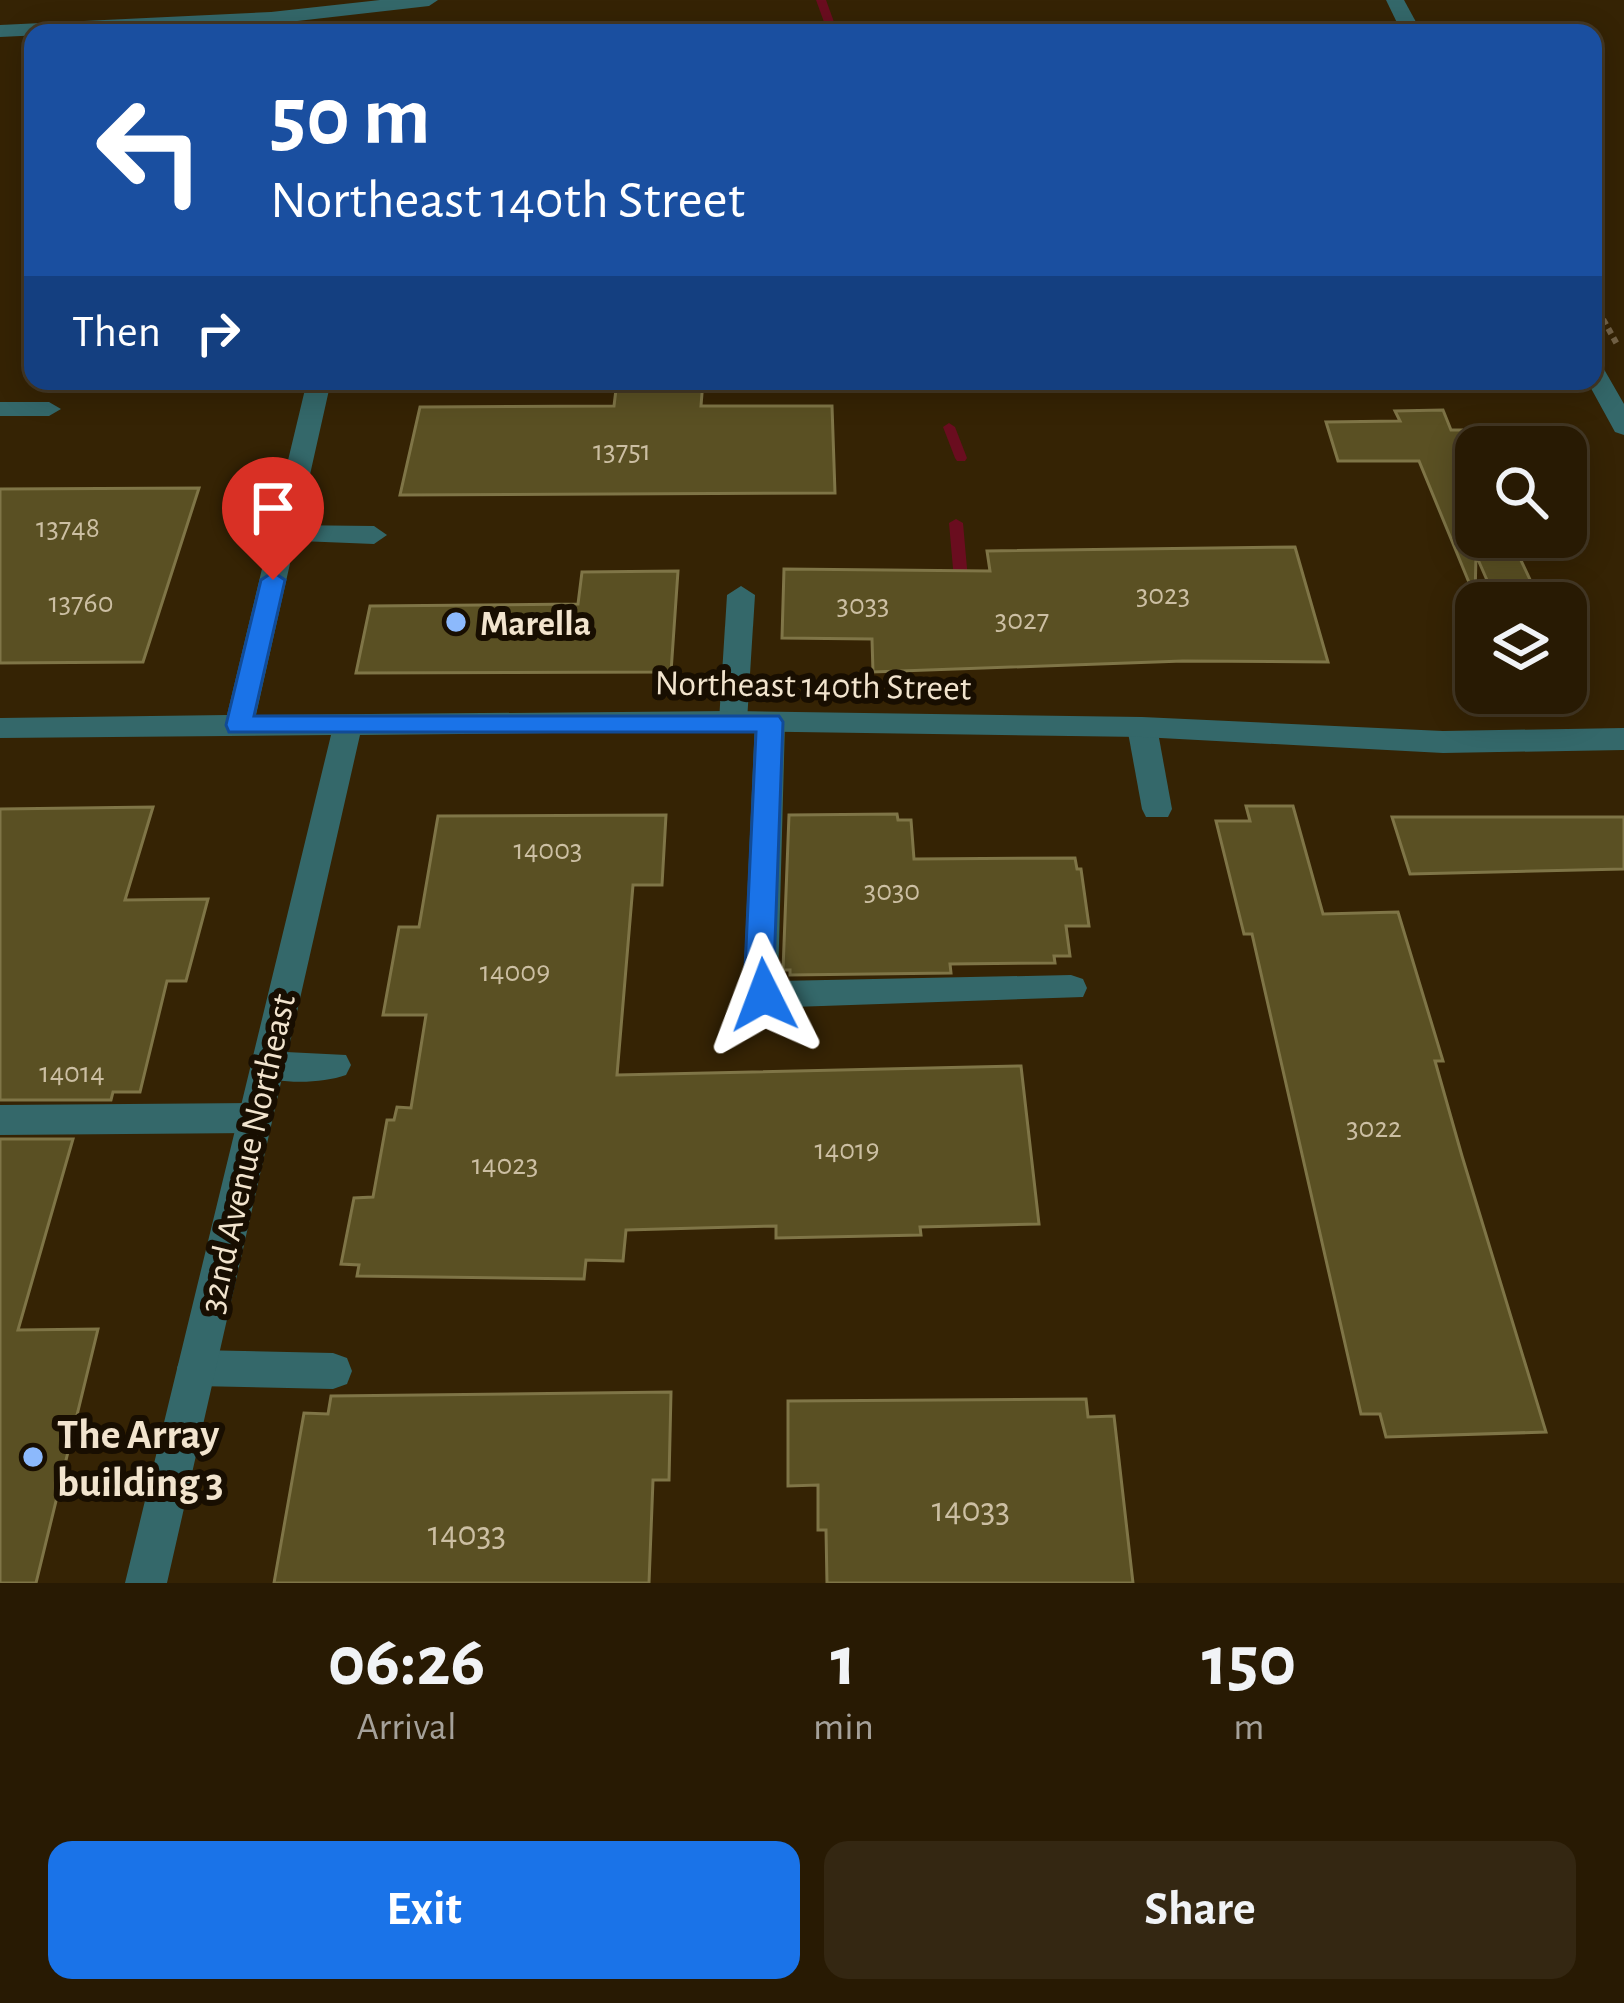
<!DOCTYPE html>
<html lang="en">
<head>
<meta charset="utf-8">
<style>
	body { margin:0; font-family:"Alegreya Sans",sans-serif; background:#342712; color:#f1f3f6; height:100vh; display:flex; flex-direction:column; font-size:45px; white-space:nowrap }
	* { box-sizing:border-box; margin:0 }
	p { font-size:39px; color:#a5a19a }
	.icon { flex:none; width:66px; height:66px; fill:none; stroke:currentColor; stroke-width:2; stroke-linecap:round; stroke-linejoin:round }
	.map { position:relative; height:1583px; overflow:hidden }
	.sheet { display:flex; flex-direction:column; background:#281a03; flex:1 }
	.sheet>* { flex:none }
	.guide { position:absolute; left:24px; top:24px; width:1578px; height:366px; border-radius:24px; box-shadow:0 6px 30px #0003,0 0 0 3px #443825; background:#1a4fa0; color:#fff; overflow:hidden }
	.controls { position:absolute; left:1455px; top:426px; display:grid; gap:24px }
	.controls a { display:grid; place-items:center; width:132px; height:132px; border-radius:24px; background:#281a03; box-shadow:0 6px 30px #0003,0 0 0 3px #443825; font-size:60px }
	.pin { position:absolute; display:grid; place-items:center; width:102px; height:102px; color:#fff; margin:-123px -51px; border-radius:50% 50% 50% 0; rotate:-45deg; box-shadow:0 0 12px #0007 }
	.pin .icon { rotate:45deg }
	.me { position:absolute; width:132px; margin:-66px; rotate:357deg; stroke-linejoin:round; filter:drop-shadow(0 0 9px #0008) }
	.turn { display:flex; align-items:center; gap:42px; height:252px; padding:0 48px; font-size:54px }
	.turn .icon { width:156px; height:156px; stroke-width:2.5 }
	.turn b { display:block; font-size:84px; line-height:102px }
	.then { display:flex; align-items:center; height:114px; padding:0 48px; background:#0003; gap:24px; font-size:45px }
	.eta { display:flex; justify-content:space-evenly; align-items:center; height:204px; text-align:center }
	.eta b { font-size:72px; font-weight:700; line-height:84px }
	.button { display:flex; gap:24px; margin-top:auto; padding:24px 48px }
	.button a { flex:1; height:138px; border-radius:24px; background:#1a73e8; color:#fff; font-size:48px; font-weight:700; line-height:138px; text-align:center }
	.button a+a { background:#342712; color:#f1f3f6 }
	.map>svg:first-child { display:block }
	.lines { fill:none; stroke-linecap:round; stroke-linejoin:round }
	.stream { fill:#6a0d1f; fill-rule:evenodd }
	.building { fill:#5a5023; stroke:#7f7547; stroke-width:3 }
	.path { stroke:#746347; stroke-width:6; stroke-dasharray:6 4.5; stroke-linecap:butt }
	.service { fill:#34686a; fill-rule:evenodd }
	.minor { fill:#34686a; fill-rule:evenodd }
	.tertiary { fill:#34686a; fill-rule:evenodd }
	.route { fill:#1a73e8; stroke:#114b97; stroke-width:3 }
	.poi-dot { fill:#8cb9fc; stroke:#180e01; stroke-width:4.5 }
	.labels { text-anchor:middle; stroke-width:12; stroke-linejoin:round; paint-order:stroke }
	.number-label { font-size:30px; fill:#ccbfa3 }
	.poi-label { font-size:36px; font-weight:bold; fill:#f2e4ce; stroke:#180e01; text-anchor:start }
	.street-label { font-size:36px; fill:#f2e4ce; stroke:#180e01 }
	.near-number-label { font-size:36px; fill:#ccbfa3 }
	.near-poi-label { font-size:42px; font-weight:bold; fill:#f2e4ce; stroke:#180e01; text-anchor:start }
</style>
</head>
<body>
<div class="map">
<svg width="1624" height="1583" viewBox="0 0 1624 1583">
	<rect width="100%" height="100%" fill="#352304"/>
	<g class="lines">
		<g class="stream">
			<path d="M 816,0 L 826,0 L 838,33 L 828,33 Z"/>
			<path d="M 922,381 L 934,381 L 934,383 L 928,387 L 924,386 Z"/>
			<path d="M 949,423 L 955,427 L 967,458 L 965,461 L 957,461 L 955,458 L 943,427 Z"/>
			<path d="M 956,519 L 963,523 L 969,591 L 962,596 L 955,591 L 949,523 Z"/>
		</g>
	</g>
	<g class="building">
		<path d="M 617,381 L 703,381 L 701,406 L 832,406 L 835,493 L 400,495 L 420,407 L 614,406 Z"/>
		<path d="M 1443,410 L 1451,430 L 1462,430 L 1476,461 L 1476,537 L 1510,537 L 1541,603 L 1497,603 L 1476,555 L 1475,597 L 1419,461 L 1338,461 L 1326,422 L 1400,421 L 1395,411 Z"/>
		<path d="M 199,488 L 143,662 L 0,663 L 0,489 Z"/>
		<path d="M 1295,547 L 1328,662 L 1183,661 L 873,672 L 872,639 L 782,638 L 784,569 L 990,571 L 987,551 Z"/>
		<path d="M 678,571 L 671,672 L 356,673 L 370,606 L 578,604 L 582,572 Z"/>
		<path d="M 1246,806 L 1293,806 L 1323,914 L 1398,912 L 1443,1061 L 1435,1061 L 1462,1156 L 1546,1432 L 1386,1437 L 1380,1414 L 1361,1414 L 1252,934 L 1244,934 L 1216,821 L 1250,821 Z"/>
		<path d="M 153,807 L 125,900 L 208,899 L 186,981 L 167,981 L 140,1092 L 113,1092 L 111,1100 L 0,1100 L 0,809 Z"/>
		<path d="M 897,814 L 898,820 L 911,820 L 914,859 L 1075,858 L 1077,869 L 1081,869 L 1089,926 L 1066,926 L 1070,956 L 1054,956 L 1055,963 L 950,964 L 951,973 L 790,975 L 790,970 L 783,970 L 789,815 Z"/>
		<path d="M 666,815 L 662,885 L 633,885 L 617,1075 L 1021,1066 L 1039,1224 L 920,1227 L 921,1235 L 776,1238 L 776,1226 L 626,1230 L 623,1261 L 586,1260 L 584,1279 L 357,1276 L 359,1265 L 341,1264 L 354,1198 L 373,1197 L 387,1120 L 394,1120 L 397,1107 L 411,1108 L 426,1015 L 383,1015 L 399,927 L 419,927 L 438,816 Z"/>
		<path d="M 1392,817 L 1624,817 L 1624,869 L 1410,874 Z"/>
		<path d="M 0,1139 L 73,1139 L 18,1330 L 98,1329 L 36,1583 L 0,1583 Z"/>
		<path d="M 671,1392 L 669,1480 L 653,1480 L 649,1583 L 274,1583 L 304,1413 L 328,1414 L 331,1396 Z"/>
		<path d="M 1086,1399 L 1088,1417 L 1114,1416 L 1133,1583 L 827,1583 L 826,1530 L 818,1530 L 818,1485 L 788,1486 L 788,1401 Z"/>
	</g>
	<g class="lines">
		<path class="path" d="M 1593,301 L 1618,346"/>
		<g class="service">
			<path d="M 0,402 L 49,402 L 61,409 L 49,416 L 0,416 Z"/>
			<path d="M 284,525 L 374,526 L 387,535 L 374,544 L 275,540 L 271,534 L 275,528 Z"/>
			<path d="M 741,586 L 755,595 L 747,721 L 733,731 L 719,721 L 727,595 Z"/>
			<path d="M 770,712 L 785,722 L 778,981 L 1071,975 L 1083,979 L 1087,988 L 1083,997 L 764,1008 L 752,1004 L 744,969 L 755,722 Z"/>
			<path d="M 1142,717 L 1157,727 L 1172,809 L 1168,817 L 1146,817 L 1142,809 L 1127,727 Z"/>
			<path d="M 266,1051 L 346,1055 L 351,1065 L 346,1075 C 321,1084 279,1084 254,1075 L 249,1065 L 254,1055 Z"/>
			<path d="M 254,1103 L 266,1107 L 271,1118 L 266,1129 L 254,1133 L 0,1135 L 0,1105 Z"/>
			<path d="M 196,1350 L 333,1353 L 347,1358 L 352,1371 L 347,1384 L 333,1389 L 196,1386 L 182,1381 L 177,1368 L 182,1355 Z"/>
		</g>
		<g class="minor">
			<path d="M 380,0 L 438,0 L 429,6 L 271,24 L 0,37 L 0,25 L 271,12 Z"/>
			<path d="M 307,381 L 331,381 L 256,715 L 733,711 L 1142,717 L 1443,731 L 1624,728 L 1624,750 L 1443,753 L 1142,737 L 733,731 L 360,735 L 167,1583 L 125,1583 L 331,735 L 0,738 L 0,718 L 227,715 Z"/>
		</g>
		<g class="tertiary">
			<path d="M 1386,0 L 1404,0 L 1422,33 L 1402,33 Z"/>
			<path d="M 1593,362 L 1601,364 L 1624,404 L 1624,435 L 1615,432 L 1587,381 L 1593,381 Z"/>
		</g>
	</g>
	<path class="route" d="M 273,572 L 285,580 L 254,716 L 779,716 L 783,722 L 774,969 L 779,995 L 775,1004 L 754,1004 L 745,969 L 756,732 L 229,732 L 226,725 L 261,580 Z"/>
	<g class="poi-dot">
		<circle cx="456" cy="622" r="12"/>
		<circle cx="33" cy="1457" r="12"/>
	</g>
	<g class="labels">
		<g class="number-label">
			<text x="622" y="460">13751</text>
			<text x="68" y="537">13748</text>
			<text x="1163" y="604">3023</text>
			<text x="81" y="612">13760</text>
			<text x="863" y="614">3033</text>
			<text x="1022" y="629">3027</text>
			<text x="548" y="859">14003</text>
			<text x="892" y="900">3030</text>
			<text x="515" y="981">14009</text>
			<text x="72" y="1082">14014</text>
			<text x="1374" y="1137">3022</text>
			<text x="847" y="1159">14019</text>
			<text x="505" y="1174">14023</text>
		</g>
		<g class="poi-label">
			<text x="480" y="635">Marella</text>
		</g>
		<g class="street-label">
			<text transform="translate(813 684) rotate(1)" y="13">Northeast 140th Street</text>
			<text transform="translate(246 1153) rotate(-77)" y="13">32nd Avenue Northeast</text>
		</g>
		<g class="near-number-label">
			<text x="971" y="1521">14033</text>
			<text x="467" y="1545">14033</text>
		</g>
		<g class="near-poi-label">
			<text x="57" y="1448">The Array<tspan x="57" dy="48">building 3</tspan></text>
		</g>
	</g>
</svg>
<div class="controls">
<a><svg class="icon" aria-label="search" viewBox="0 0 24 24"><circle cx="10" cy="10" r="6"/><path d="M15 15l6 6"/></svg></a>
<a><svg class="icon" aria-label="layers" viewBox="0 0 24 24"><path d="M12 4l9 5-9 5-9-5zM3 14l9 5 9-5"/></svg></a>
</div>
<div class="pin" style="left:273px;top:580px;background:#d93025"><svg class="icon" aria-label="arrive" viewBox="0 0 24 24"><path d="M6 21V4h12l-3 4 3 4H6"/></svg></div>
<svg class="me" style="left:764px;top:995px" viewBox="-20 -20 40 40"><path d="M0-17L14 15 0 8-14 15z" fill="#1a73e8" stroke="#fff" stroke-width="4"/></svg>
<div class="guide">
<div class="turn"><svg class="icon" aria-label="left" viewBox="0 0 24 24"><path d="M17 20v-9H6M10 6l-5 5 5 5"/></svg><div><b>50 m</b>Northeast 140th Street</div></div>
<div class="then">Then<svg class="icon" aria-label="right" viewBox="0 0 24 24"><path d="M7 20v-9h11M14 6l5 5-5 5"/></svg></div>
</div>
</div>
<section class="sheet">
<div class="eta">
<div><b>06:26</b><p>Arrival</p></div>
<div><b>1</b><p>min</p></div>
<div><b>150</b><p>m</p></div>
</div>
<div class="button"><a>Exit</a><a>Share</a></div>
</section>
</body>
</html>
